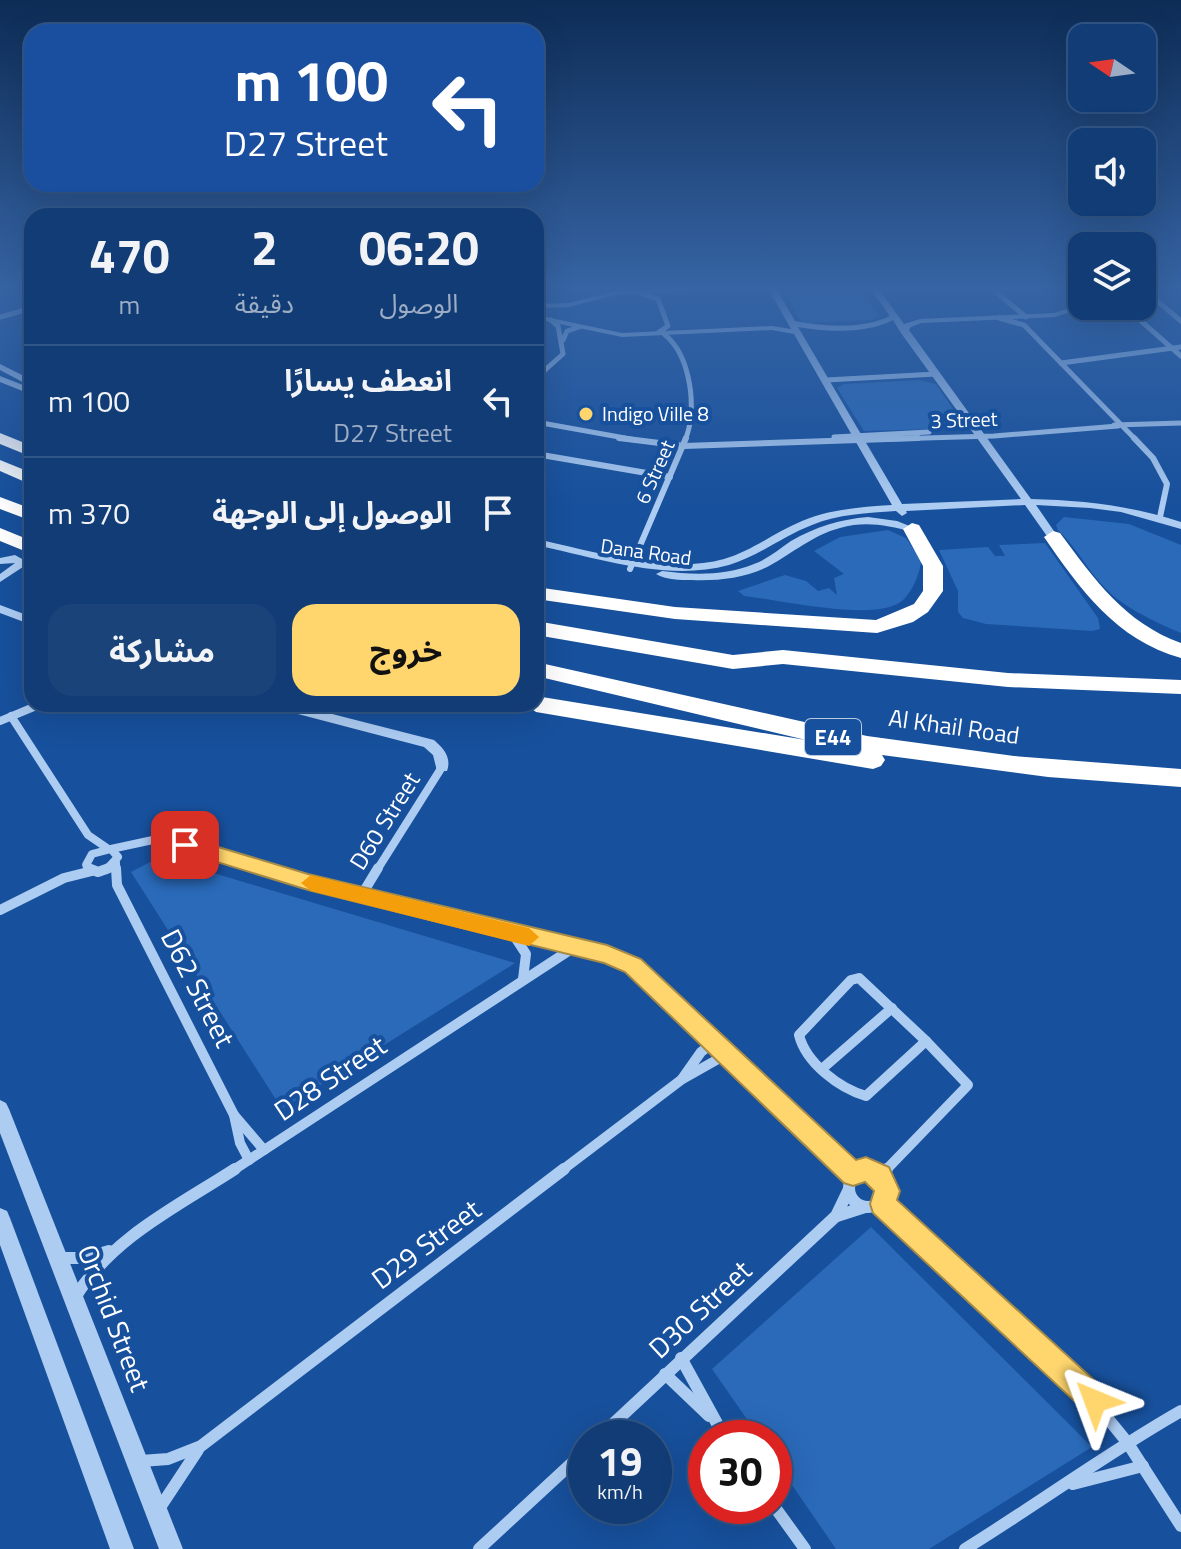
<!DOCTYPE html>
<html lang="ar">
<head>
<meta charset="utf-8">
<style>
	body { margin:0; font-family:"Titillium Web","Noto Sans Arabic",sans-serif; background:#1a437a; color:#f1f3f6; direction:rtl; height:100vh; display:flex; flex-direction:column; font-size:30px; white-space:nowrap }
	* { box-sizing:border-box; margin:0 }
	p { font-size:26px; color:#9cadc5 }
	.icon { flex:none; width:44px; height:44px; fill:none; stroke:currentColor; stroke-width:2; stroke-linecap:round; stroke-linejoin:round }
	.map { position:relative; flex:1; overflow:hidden; direction:ltr }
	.panel { position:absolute; left:24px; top:208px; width:520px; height:504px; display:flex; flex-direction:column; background:#113c75; border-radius:24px; box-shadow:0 8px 32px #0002,0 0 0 2px #305687; direction:rtl }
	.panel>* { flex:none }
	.guide { position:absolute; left:24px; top:24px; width:520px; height:168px; border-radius:24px; box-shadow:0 8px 32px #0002,0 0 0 2px #305687; direction:rtl; background:#1a4fa0; color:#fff; overflow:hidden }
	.needle { width:52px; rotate:283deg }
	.fabs { position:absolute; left:1068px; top:24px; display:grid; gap:16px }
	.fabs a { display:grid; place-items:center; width:88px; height:88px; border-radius:16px; background:#113c75; box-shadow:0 8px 32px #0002,0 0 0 2px #305687; font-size:40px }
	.speed { position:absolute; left:568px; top:1420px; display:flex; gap:16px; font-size:40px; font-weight:700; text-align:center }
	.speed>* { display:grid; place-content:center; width:104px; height:104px; border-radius:50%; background:#113c75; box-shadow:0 8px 32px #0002,0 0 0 2px #305687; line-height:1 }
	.speed small { font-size:20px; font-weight:400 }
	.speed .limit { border:12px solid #d22; background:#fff; color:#111 }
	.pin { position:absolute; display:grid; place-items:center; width:68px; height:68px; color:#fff; margin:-34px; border-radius:16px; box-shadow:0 4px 12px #0006 }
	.me { position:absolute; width:88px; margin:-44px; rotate:316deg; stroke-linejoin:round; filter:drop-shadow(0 0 6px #0008) }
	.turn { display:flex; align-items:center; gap:28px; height:168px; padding:0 24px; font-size:36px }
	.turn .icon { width:104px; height:104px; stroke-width:2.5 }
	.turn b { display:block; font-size:56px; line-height:68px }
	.eta { display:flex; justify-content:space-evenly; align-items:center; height:136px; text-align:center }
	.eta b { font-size:48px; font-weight:700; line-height:56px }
	.button { display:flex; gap:16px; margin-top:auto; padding:16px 24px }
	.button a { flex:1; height:92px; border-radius:24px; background:#ffd66e; color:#111; font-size:32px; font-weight:700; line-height:92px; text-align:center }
	.button a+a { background:#1a437a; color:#f1f3f6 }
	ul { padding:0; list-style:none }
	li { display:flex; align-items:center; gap:24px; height:112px; padding:0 24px; border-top:2px solid #305687 }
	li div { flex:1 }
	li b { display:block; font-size:30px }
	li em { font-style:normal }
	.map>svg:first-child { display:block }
	.green { fill:#2a6ab9 }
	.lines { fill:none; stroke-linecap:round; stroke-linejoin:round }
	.minor-far4 { stroke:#adccf2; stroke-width:5 }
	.minor-far3 { stroke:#adccf2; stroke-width:6 }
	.minor-far2 { stroke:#adccf2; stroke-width:8 }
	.minor-far1 { stroke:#adccf2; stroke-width:10 }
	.minor { stroke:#adccf2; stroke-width:12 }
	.tertiary { fill:#adccf2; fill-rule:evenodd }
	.motorway { fill:#fff; fill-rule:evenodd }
	.route { fill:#ffd66e; stroke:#a68b48; stroke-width:2 }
	.slow { fill:#f59e0b }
	.poi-dot { fill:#ffd66e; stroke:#17509c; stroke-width:3 }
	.labels { text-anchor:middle; stroke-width:8; stroke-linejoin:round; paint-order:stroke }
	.far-poi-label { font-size:20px; fill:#fff; stroke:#17509c; text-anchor:start }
	.far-street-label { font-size:20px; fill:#fff; stroke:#17509c }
	.shield { fill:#17509c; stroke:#b9cae1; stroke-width:2 }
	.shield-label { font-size:22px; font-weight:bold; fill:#fff }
	.street-label { font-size:24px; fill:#fff; stroke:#17509c }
	.near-street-label { font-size:28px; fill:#fff; stroke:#17509c }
</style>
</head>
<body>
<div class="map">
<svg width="1181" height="1549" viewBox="0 0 1181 1549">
	<rect width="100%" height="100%" fill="#17509c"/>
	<g class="green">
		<path d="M 849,288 L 861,292 L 878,315 L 872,320 L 802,323 L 783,291 Z"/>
		<path d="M 920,380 L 936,384 L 966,428 L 864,431 L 837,388 L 844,384 Z"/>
		<path d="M 1064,517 L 1129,524 L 1181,545 L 1181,633 C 1157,623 1123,607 1106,589 C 1088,571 1077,548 1058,530 L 1056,525 Z"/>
		<path d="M 888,530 L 906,538 L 921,560 C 921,573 910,597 899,603 C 870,621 779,600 744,596 L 738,591 L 785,575 L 806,581 L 818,591 L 829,588 L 837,595 L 834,578 L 844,574 L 814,551 L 840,537 Z"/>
		<path d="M 1045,543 L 1098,618 L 1100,629 L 1092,631 L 986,624 L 963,618 L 958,612 L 958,591 L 939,550 L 988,547 L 995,556 L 1005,556 L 999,545 Z"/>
		<path d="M 160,857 L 515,963 L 282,1109 L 131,872 Z"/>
		<path d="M 871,1227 L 1092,1447 L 929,1549 L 836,1549 L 774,1459 L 774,1438 L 760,1438 L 712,1369 Z"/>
	</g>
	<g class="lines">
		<g class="minor-far4">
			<path d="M 991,288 L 1026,317"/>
			<path d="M 1142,288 L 1181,321"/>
			<path d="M 638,292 L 658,299 L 668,326 L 659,332"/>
			<path d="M 1124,306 L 1181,356"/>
			<path d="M 0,317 L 32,308"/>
			<path d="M 999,318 L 1024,325 L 1136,440"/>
			<path d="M 664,334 C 691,355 698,411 685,440"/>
			<path d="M 563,340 L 567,331 L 579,327"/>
			<path d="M 1061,363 L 1181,347"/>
			<path d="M 536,378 L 563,354 L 558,326 L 551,320"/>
			<path d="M 826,380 L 936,374"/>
			<path d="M 536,422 L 636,440"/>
			<path d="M 1114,425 L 1181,423"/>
			<path d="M 834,437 L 929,432"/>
			<path d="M 856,440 L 994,436 L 1118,426"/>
		</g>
		<g class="minor-far3">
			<path d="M 619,438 L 684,446 L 918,438"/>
			<path d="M 1134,438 L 1153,458 L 1167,484 L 1160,517"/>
			<path d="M 536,454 L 670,477"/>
			<path d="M 630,569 L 686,438"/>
		</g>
		<g class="minor-far2">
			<path d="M 11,716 L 88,835 L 107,848"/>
			<path d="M 0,721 L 41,704"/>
			<path d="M 111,849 L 162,838 L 272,870"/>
			<path d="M 116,863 L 116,870"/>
			<path d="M 90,870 L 86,865 L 92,854 L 111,849 L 118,857 L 106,870"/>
			<path d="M 377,870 L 442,767"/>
		</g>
		<g class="minor-far1">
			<path d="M 88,868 L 98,872 L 109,868"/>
			<path d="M 116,868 L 117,885 L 234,1115 L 240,1143 L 249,1160"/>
			<path d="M 265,868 L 357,895 L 625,961 L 648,977 L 850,1171"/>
			<path d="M 361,896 L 378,868"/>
			<path d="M 0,910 L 64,878 L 92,871"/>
			<path d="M 513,934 L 526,954 L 523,979"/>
			<path d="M 859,978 L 926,1041 L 866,1096 C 839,1088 806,1063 799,1035 L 851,980 Z"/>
			<path d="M 823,1068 L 892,1008"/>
			<path d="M 682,1079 L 701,1052 L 714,1042"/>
			<path d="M 234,1115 L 264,1150"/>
			<path d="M 232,1171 L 573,948"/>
			<path d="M 561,1171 L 681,1080 L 727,1054"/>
			<path d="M 885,1171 L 968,1085 L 926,1041"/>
		</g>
		<g class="minor">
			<circle cx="868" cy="1188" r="19"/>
			<path d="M 848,1169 L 853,1174"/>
			<path d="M 880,1176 L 887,1169"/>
			<path d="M 882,1204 L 1078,1382 L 1127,1442 L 1181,1526"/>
			<path d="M 837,1216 L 865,1207"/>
			<path d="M 60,1258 L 85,1258 L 109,1251"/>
			<path d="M 76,1296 C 113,1237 178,1206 235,1169"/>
			<path d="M 681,1358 L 725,1438"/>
			<path d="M 665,1374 L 709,1416"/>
			<path d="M 598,1438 L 836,1216 L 849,1189"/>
			<path d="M 141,1461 L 168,1459 L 201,1446 L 564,1169"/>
			<path d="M 1073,1484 L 1143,1466"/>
			<path d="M 774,1506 L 805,1549"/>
			<path d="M 159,1509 L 198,1450"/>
			<path d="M 479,1549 L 586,1450"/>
			<path d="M 965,1549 C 1038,1504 1107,1453 1181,1411"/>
		</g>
		<g class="tertiary">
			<path d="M 667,288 L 720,288 L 716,290 L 615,295 L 569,307 L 536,308 L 536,304 L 569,303 L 615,291 Z"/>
			<path d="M 768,288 L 776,288 L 795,321 C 824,327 863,329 890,316 L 870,288 L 878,288 L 904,324 L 920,319 L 1054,313 L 1082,304 L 1089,306 L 1055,317 L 921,323 L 911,327 L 909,330 L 1031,499 C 1083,500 1132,506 1181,522 L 1181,529 L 1121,512 L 1090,508 L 1036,505 L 1058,537 L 1053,540 L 1049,539 L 1025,505 L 906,511 L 907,513 L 902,516 L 896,511 C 867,513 838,514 812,525 C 783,536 759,556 729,565 C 667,582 597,558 536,545 L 536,539 C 593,551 667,575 724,559 C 752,551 775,532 802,521 C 830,509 862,507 892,505 L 794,334 L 772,330 L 622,337 L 536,319 L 536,315 L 622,333 L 772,326 L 791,329 ZM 893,320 L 901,333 L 1021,499 L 902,504 L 798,327 C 827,332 866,334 893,320 Z"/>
			<path d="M 0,364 L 32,380 L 32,387 L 0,370 Z"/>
			<path d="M 0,376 L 28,387 L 29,389 L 25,392 L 0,382 Z"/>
			<path d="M 868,517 L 897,521 L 917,529 L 912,532 C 887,525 865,521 840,528 C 813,535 793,553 769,566 C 746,578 718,581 692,580 C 680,580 666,580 656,574 L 662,571 C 693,575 725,576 754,564 C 768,559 779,549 791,541 C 815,527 841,519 868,517 Z"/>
			<path d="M 15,555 L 29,563 L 0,582 L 0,574 L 15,563 L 0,564 L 0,558 Z"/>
			<path d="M 0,605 L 32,617 L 32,625 L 0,613 Z"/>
			<path d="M 268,704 L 293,704 L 434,740 C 443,748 452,757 447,771 L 437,771 L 433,755 L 424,747 L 275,708 Z"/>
			<path d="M 0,1100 L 6,1103 L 9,1109 L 183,1549 L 159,1549 L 0,1133 Z"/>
			<path d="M 0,1208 L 7,1211 L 10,1218 L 134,1549 L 110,1549 L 0,1245 Z"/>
		</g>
		<g class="motorway">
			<path d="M 0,433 L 32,446 L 32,457 L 0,444 Z"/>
			<path d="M 0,460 L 32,473 L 32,485 L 0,471 Z"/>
			<path d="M 0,497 L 32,509 L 32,521 L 0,509 Z"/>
			<path d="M 912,523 L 919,525 L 943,566 L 943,591 L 928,612 L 913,622 L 877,633 L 675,619 L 536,599 L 536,587 L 675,607 L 876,620 L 914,604 L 923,591 L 923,566 L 903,529 Z"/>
			<path d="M 0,528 L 32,541 L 32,554 L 0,541 Z"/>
			<path d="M 1053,531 L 1060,533 C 1094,579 1125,623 1181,643 L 1181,658 C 1116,640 1080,589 1044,537 Z"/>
			<path d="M 536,621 L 733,655 L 783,650 L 1008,673 L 1181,680 L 1181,694 L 1008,687 L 783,664 L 733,669 L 536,635 Z"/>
			<path d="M 536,662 L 867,736 L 1014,756 L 1181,769 L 1181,787 L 1048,777 L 882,755 L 885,760 L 881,766 L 873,769 L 536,712 L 525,704 L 536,704 L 536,696 L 806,740 L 536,676 Z"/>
		</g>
	</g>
	<linearGradient id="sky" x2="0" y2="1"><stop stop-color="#0d2c56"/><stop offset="0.57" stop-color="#3664a4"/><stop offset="1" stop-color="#3664a4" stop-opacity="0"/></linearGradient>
	<rect width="1181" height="505" fill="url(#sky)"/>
	<path class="route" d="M 185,837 L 308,874 L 607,945 L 641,959 L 856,1160 L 866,1157 L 889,1167 L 900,1191 L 897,1200 L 1105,1390 L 1110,1401 L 1105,1411 L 1095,1415 L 1085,1411 L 873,1213 L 870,1204 L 874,1191 L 865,1182 L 853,1186 L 844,1183 L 625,972 L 604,963 L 308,890 L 178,850 L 176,845 L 178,840 Z"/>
	<path class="slow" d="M 311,875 L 529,928 L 539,937 L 529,946 L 311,891 L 301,883 Z"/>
	<circle class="poi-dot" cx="586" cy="414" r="8"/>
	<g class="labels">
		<g class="far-poi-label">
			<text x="602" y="421">Indigo Ville 8</text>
		</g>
		<g class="far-street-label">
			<text transform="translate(964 420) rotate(-2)" y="7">3 Street</text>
			<text transform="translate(655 472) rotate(-66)" y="7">6 Street</text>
			<text transform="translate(646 552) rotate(8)" y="7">Dana Road</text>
		</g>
		<rect class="shield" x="805" y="719" width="56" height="36" rx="6"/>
		<g class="shield-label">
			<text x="833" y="745">E44</text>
		</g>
		<g class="street-label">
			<text transform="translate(954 727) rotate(8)" y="8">Al Khail Road</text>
			<text transform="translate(385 821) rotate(-58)" y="8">D60 Street</text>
		</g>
		<g class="near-street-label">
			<text transform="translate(198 988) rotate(63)" y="10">D62 Street</text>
			<text transform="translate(330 1078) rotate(-34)" y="10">D28 Street</text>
			<text transform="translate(426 1244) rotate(-37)" y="10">D29 Street</text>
			<text transform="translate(700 1309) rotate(-43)" y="10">D30 Street</text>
			<text transform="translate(114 1318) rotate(69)" y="10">Orchid Street</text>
		</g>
	</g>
</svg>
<div class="fabs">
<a><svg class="needle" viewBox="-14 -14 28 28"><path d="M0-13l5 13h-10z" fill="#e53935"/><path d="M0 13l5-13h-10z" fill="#9cadc5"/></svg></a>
<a><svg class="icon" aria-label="sound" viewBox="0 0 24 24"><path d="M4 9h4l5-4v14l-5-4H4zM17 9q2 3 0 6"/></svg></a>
<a><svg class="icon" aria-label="layers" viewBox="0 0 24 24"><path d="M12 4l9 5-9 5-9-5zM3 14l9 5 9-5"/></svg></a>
</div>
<div class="speed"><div>19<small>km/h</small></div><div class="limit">30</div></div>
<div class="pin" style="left:185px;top:845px;background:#d93025"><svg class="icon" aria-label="arrive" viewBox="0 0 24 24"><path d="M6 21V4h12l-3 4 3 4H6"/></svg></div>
<svg class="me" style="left:1095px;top:1401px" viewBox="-20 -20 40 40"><path d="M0-17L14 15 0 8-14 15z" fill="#ffd66e" stroke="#fff" stroke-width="4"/></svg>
<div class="guide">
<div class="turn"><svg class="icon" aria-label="left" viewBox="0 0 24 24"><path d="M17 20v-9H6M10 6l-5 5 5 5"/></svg><div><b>100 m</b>D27 Street</div></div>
</div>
<section class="panel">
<div class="eta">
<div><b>06:20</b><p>الوصول</p></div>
<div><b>2</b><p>دقيقة</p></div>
<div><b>470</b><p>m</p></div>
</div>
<ul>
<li><svg class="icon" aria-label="left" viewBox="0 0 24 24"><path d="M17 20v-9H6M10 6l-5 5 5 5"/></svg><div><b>انعطف يسارًا</b><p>D27 Street</p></div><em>100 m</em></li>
<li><svg class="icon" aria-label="arrive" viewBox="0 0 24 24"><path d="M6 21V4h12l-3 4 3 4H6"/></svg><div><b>الوصول إلى الوجهة</b></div><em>370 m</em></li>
</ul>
<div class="button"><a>خروج</a><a>مشاركة</a></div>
</section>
</div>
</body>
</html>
